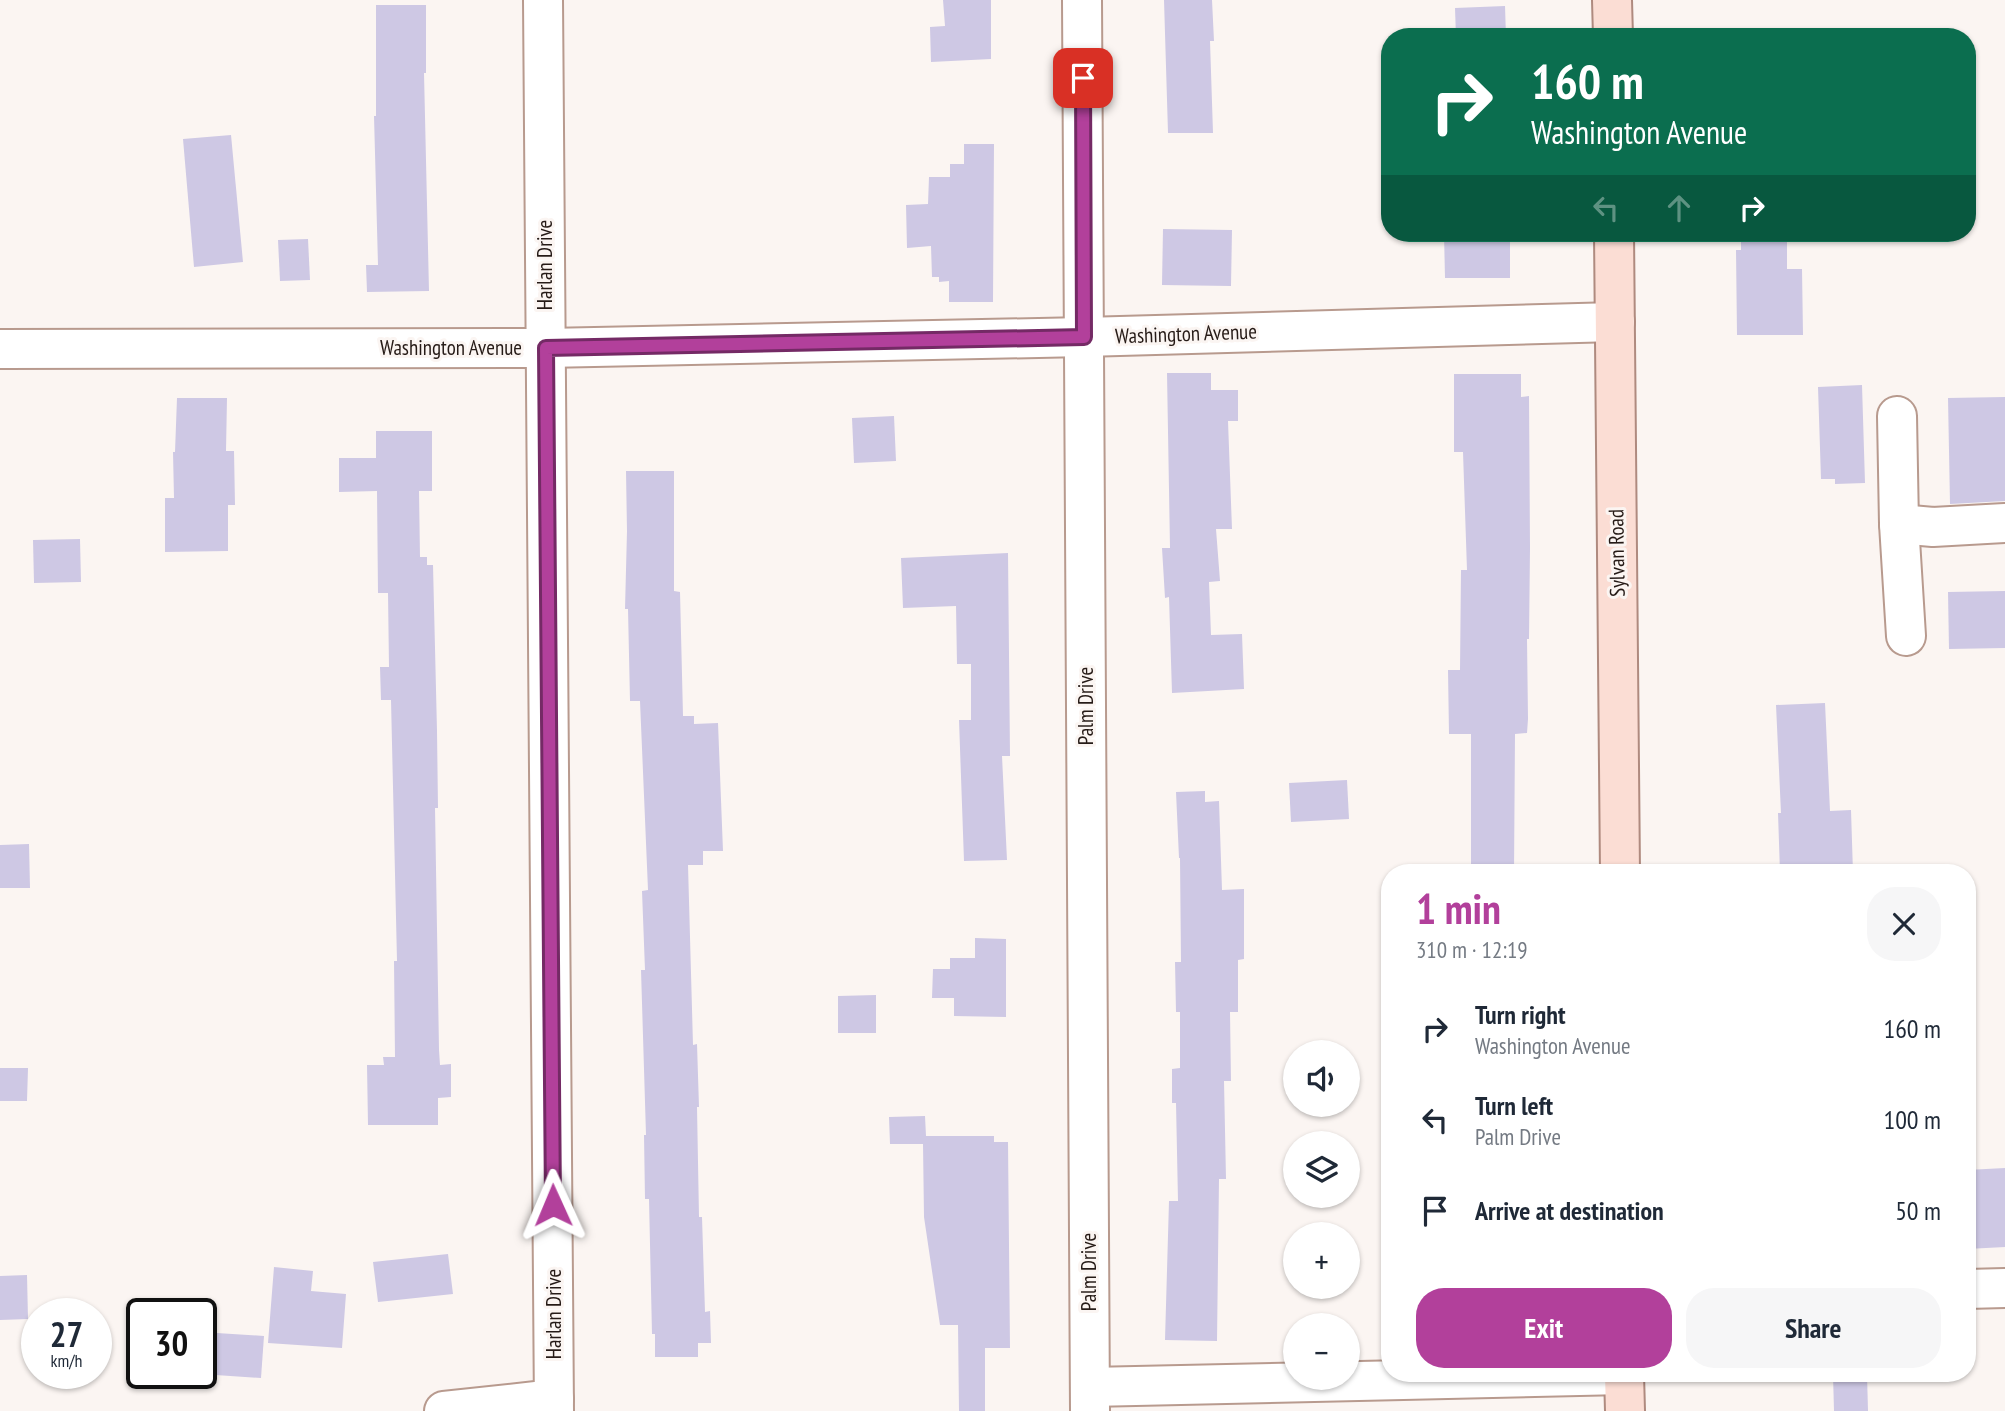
<!DOCTYPE html>
<html lang="en">
<head>
<meta charset="utf-8">
<style>
	body { margin:0; font-family:"PT Sans Narrow",sans-serif; background:#f6f6f7; color:#1f2937; height:100vh; display:flex; flex-direction:column; font-size:26px; white-space:nowrap }
	* { box-sizing:border-box; margin:0 }
	p { font-size:23px; color:#747a83 }
	.icon { flex:none; width:38px; height:38px; fill:none; stroke:currentColor; stroke-width:2; stroke-linecap:round; stroke-linejoin:round }
	.map { position:relative; flex:1; overflow:hidden }
	.sheet { position:absolute; left:1381px; top:864px; width:595px; height:518px; display:flex; flex-direction:column; background:#fff; border-radius:28px; box-shadow:0 2px 5px #0004 }
	.sheet>* { flex:none }
	.banner { position:absolute; left:1381px; top:28px; width:595px; height:214px; border-radius:28px; box-shadow:0 2px 5px #0004; background:#0b6e4f; color:#fff; overflow:hidden }
	.tools { position:absolute; left:1283px; top:1040px; display:grid; gap:14px }
	.tools a { display:grid; place-items:center; width:77px; height:77px; border-radius:50%; background:#fff; box-shadow:0 2px 5px #0004; font-size:35px }
	.speed { position:absolute; left:21px; top:1298px; display:flex; gap:14px; font-size:35px; font-weight:700; text-align:center }
	.speed>* { display:grid; place-content:center; width:91px; height:91px; border-radius:50%; background:#fff; box-shadow:0 2px 5px #0004; line-height:1 }
	.speed small { font-size:18px; font-weight:400 }
	.speed .limit { border:4px solid #111; border-radius:10px; background:#fff; color:#111 }
	.pin { position:absolute; display:grid; place-items:center; width:60px; height:60px; color:#fff; margin:-30px; border-radius:14px; box-shadow:0 4px 10px #0006 }
	.me { position:absolute; width:77px; margin:-38px; rotate:359deg; stroke-linejoin:round; filter:drop-shadow(0 0 5px #0008) }
	.turn { display:flex; align-items:center; gap:24px; height:147px; padding:0 35px; font-size:32px }
	.turn .icon { width:91px; height:91px; stroke-width:2.5 }
	.turn b { display:block; font-size:49px; line-height:60px }
	.lanes { display:flex; align-items:center; height:66px; padding:0 35px; background:#0003; justify-content:center; gap:35px; direction:ltr }
	.lanes .off { opacity:.35 }
	.round { display:grid; place-items:center; flex:none; width:74px; height:74px; border-radius:28px; background:#f6f6f7 }
	.head { display:flex; align-items:center; justify-content:space-between; height:119px; padding:0 35px }
	h1 { font-size:42px; font-weight:800; line-height:52px; color:#b2409b }
	.cta { display:flex; gap:14px; margin-top:auto; padding:14px 35px }
	.cta a { flex:1; height:80px; border-radius:28px; background:#b2409b; color:#fff; font-size:28px; font-weight:800; line-height:80px; text-align:center }
	.cta a+a { background:#f6f6f7; color:#1f2937 }
	ul { padding:0; list-style:none }
	li { display:flex; align-items:center; gap:21px; height:91px; padding:0 35px }
	li div { flex:1 }
	li b { display:block; font-size:26px }
	li em { font-style:normal }
	.map>svg:first-child { display:block }
	.building { fill:#cec8e4 }
	.lines { fill:none; stroke-linecap:round; stroke-linejoin:round }
	.minor-casing { stroke:#b89a8e; stroke-width:42 }
	.major-casing { stroke:#af8a7f; stroke-width:42 }
	.minor { stroke:#fff; stroke-width:38 }
	.major { stroke:#fbddd4; stroke-width:38 }
	.route-casing { stroke:#742a65; stroke-width:18 }
	.route { stroke:#b2409b; stroke-width:12 }
	.labels { text-anchor:middle; stroke-width:6; stroke-linejoin:round; paint-order:stroke }
	.street-label { font-size:21px; fill:#261b17; stroke:#fbf5f2 }
</style>
</head>
<body>
<div class="map">
<svg width="2005" height="1411" viewBox="0 0 2005 1411">
	<rect width="100%" height="100%" fill="#fbf5f2"/>
	<g class="building">
		<path d="M 943,0 L 991,0 L 991,59 L 931,62 L 930,27 L 945,26 Z"/>
		<path d="M 1164,0 L 1212,0 L 1214,41 L 1210,41 L 1213,133 L 1168,133 Z"/>
		<path d="M 376,5 L 426,5 L 426,73 L 424,73 L 429,291 L 367,292 L 366,265 L 378,265 L 374,116 L 376,116 Z"/>
		<path d="M 1505,6 L 1506,37 L 1456,37 L 1455,8 Z"/>
		<path d="M 231,135 L 243,262 L 194,267 L 183,139 Z"/>
		<path d="M 964,144 L 994,144 L 993,302 L 949,302 L 949,281 L 939,282 L 939,277 L 932,277 L 931,246 L 907,248 L 906,205 L 928,204 L 929,177 L 950,177 L 950,164 L 964,164 Z"/>
		<path d="M 1163,229 L 1232,230 L 1231,286 L 1162,285 Z"/>
		<path d="M 1444,233 L 1510,233 L 1510,278 L 1445,278 Z"/>
		<path d="M 1741,233 L 1787,233 L 1787,269 L 1802,269 L 1803,335 L 1737,335 L 1736,250 L 1741,250 Z"/>
		<path d="M 308,239 L 310,280 L 280,281 L 278,240 Z"/>
		<path d="M 1167,373 L 1211,373 L 1211,390 L 1238,390 L 1238,421 L 1228,421 L 1232,529 L 1216,529 L 1220,581 L 1209,582 L 1211,635 L 1242,634 L 1244,689 L 1172,693 L 1169,597 L 1165,598 L 1162,548 L 1170,548 Z"/>
		<path d="M 1454,374 L 1521,374 L 1521,397 L 1529,396 L 1530,548 L 1529,639 L 1527,639 L 1528,719 L 1527,733 L 1515,734 L 1514,873 L 1471,873 L 1471,734 L 1449,734 L 1448,670 L 1460,670 L 1461,570 L 1467,570 L 1463,452 L 1454,452 Z"/>
		<path d="M 1862,385 L 1865,483 L 1835,484 L 1835,479 L 1821,479 L 1818,387 Z"/>
		<path d="M 2005,397 L 2005,501 L 1950,504 L 1948,398 Z"/>
		<path d="M 177,398 L 227,398 L 226,451 L 234,451 L 235,505 L 228,505 L 228,551 L 165,552 L 165,498 L 174,498 L 173,452 L 175,452 Z"/>
		<path d="M 894,416 L 896,461 L 854,463 L 852,418 Z"/>
		<path d="M 376,431 L 432,431 L 432,491 L 419,491 L 420,557 L 427,557 L 427,565 L 433,565 L 437,731 L 438,808 L 435,808 L 439,1050 L 440,1065 L 451,1064 L 451,1097 L 438,1098 L 438,1125 L 368,1125 L 367,1065 L 384,1065 L 383,1057 L 395,1057 L 394,961 L 397,961 L 391,700 L 381,700 L 380,667 L 389,667 L 388,593 L 378,593 L 377,491 L 339,492 L 339,458 L 376,458 Z"/>
		<path d="M 626,471 L 674,471 L 674,591 L 680,592 L 683,716 L 694,716 L 694,724 L 718,723 L 723,851 L 703,851 L 703,865 L 688,865 L 693,1045 L 697,1044 L 699,1107 L 697,1107 L 699,1217 L 702,1217 L 705,1312 L 710,1311 L 711,1343 L 698,1343 L 698,1357 L 655,1357 L 655,1334 L 652,1334 L 649,1199 L 645,1199 L 644,1135 L 646,1135 L 641,970 L 645,970 L 642,891 L 648,890 L 640,701 L 630,701 L 628,609 L 625,609 L 627,531 Z"/>
		<path d="M 80,539 L 81,582 L 34,583 L 33,540 Z"/>
		<path d="M 1008,553 L 1010,756 L 1002,756 L 1007,860 L 964,861 L 959,720 L 971,720 L 971,664 L 957,664 L 956,606 L 903,608 L 901,558 Z"/>
		<path d="M 2005,591 L 2005,648 L 1949,649 L 1948,592 Z"/>
		<path d="M 1825,703 L 1830,811 L 1851,810 L 1853,873 L 1780,873 L 1778,813 L 1781,813 L 1776,705 Z"/>
		<path d="M 1347,780 L 1349,819 L 1291,822 L 1289,783 Z"/>
		<path d="M 1205,791 L 1205,802 L 1219,801 L 1222,890 L 1244,889 L 1244,959 L 1238,960 L 1238,1012 L 1230,1012 L 1231,1081 L 1224,1081 L 1226,1179 L 1219,1179 L 1217,1341 L 1165,1340 L 1169,1201 L 1178,1201 L 1176,1103 L 1172,1103 L 1172,1069 L 1180,1068 L 1180,1012 L 1176,1012 L 1175,962 L 1181,962 L 1180,858 L 1179,858 L 1176,792 Z"/>
		<path d="M 29,844 L 30,888 L 0,888 L 0,845 Z"/>
		<path d="M 975,938 L 1006,939 L 1006,1017 L 954,1016 L 954,998 L 932,998 L 933,969 L 950,969 L 950,958 L 975,958 Z"/>
		<path d="M 876,995 L 876,1033 L 838,1033 L 838,996 Z"/>
		<path d="M 0,1068 L 28,1068 L 27,1101 L 0,1101 Z"/>
		<path d="M 925,1116 L 926,1136 L 994,1136 L 994,1142 L 1008,1142 L 1010,1348 L 985,1348 L 985,1411 L 959,1411 L 958,1325 L 940,1325 L 924,1217 L 923,1144 L 890,1144 L 889,1117 Z"/>
		<path d="M 2005,1168 L 2005,1247 L 1967,1249 L 1967,1170 Z"/>
		<path d="M 448,1254 L 453,1294 L 378,1302 L 373,1262 Z"/>
		<path d="M 274,1267 L 313,1271 L 311,1291 L 346,1294 L 342,1348 L 268,1343 Z"/>
		<path d="M 27,1275 L 28,1319 L 0,1320 L 0,1276 Z"/>
		<path d="M 201,1332 L 264,1336 L 261,1378 L 201,1374 Z"/>
		<path d="M 1833,1374 L 1867,1374 L 1868,1411 L 1834,1411 Z"/>
	</g>
	<g class="lines">
		<defs>
			<g id="minor">
				<path d="M 543,0 L 554,1411"/>
				<path d="M 1082,0 L 1090,1411"/>
				<path d="M 0,349 L 546,348 L 1084,337 L 1615,322"/>
				<path d="M 1897,416 L 1899,524 L 1906,636"/>
				<path d="M 1899,524 L 1933,527 L 2005,523"/>
				<path d="M 1967,1289 L 2005,1288"/>
				<path d="M 1090,1387 L 1624,1375"/>
				<path d="M 444,1411 L 554,1399"/>
			</g>
			<g id="major">
				<path d="M 1612,0 L 1613,37"/>
				<path d="M 1614,233 L 1620,873"/>
				<path d="M 1624,1374 L 1625,1411"/>
			</g>
		</defs>
		<use href="#minor" class="minor-casing"/>
		<use href="#major" class="major-casing"/>
		<use href="#minor" class="minor"/>
		<use href="#major" class="major"/>
	</g>
	<g class="lines">
		<defs>
			<path id="route" d="M 553,1205 L 546,348 L 1084,337 L 1083,78"/>
		</defs>
		<use href="#route" class="route-casing"/>
		<use href="#route" class="route"/>
	</g>
	<g class="labels">
		<g class="street-label">
			<text transform="translate(545 265) rotate(-90)" y="7">Harlan Drive</text>
			<text transform="translate(1186 334) rotate(-2)" y="7">Washington Avenue</text>
			<text x="451" y="355">Washington Avenue</text>
			<text transform="translate(1617 553) rotate(-91)" y="7">Sylvan Road</text>
			<text transform="translate(1086 706) rotate(-90)" y="7">Palm Drive</text>
			<text transform="translate(1089 1272) rotate(-90)" y="7">Palm Drive</text>
			<text transform="translate(554 1314) rotate(-90)" y="7">Harlan Drive</text>
		</g>
	</g>
</svg>
<div class="tools">
<a><svg class="icon" aria-label="sound" viewBox="0 0 24 24"><path d="M4 9h4l5-4v14l-5-4H4zM17 9q2 3 0 6"/></svg></a>
<a><svg class="icon" aria-label="layers" viewBox="0 0 24 24"><path d="M12 4l9 5-9 5-9-5zM3 14l9 5 9-5"/></svg></a>
<a>+</a>
<a>−</a>
</div>
<div class="speed"><div>27<small>km/h</small></div><div class="limit">30</div></div>
<div class="pin" style="left:1083px;top:78px;background:#d93025"><svg class="icon" aria-label="arrive" viewBox="0 0 24 24"><path d="M6 21V4h12l-3 4 3 4H6"/></svg></div>
<svg class="me" style="left:553px;top:1205px" viewBox="-20 -20 40 40"><path d="M0-17L14 15 0 8-14 15z" fill="#b2409b" stroke="#fff" stroke-width="4"/></svg>
<div class="banner">
<div class="turn"><svg class="icon" aria-label="right" viewBox="0 0 24 24"><path d="M7 20v-9h11M14 6l5 5-5 5"/></svg><div><b>160 m</b>Washington Avenue</div></div>
<div class="lanes"><svg class="icon off" aria-label="left" viewBox="0 0 24 24"><path d="M17 20v-9H6M10 6l-5 5 5 5"/></svg><svg class="icon off" aria-label="ahead" viewBox="0 0 24 24"><path d="M12 20V5M6 11l6-6 6 6"/></svg><svg class="icon" aria-label="right" viewBox="0 0 24 24"><path d="M7 20v-9h11M14 6l5 5-5 5"/></svg></div>
</div>
<section class="sheet">
<div class="head"><div><h1>1 min</h1><p>310 m · 12:19</p></div><a class="round"><svg class="icon" aria-label="close" viewBox="0 0 24 24"><path d="M6 6l12 12M18 6L6 18"/></svg></a></div>
<ul>
<li><svg class="icon" aria-label="right" viewBox="0 0 24 24"><path d="M7 20v-9h11M14 6l5 5-5 5"/></svg><div><b>Turn right</b><p>Washington Avenue</p></div><em>160 m</em></li>
<li><svg class="icon" aria-label="left" viewBox="0 0 24 24"><path d="M17 20v-9H6M10 6l-5 5 5 5"/></svg><div><b>Turn left</b><p>Palm Drive</p></div><em>100 m</em></li>
<li><svg class="icon" aria-label="arrive" viewBox="0 0 24 24"><path d="M6 21V4h12l-3 4 3 4H6"/></svg><div><b>Arrive at destination</b></div><em>50 m</em></li>
</ul>
<div class="cta"><a>Exit</a><a>Share</a></div>
</section>
</div>
</body>
</html>
